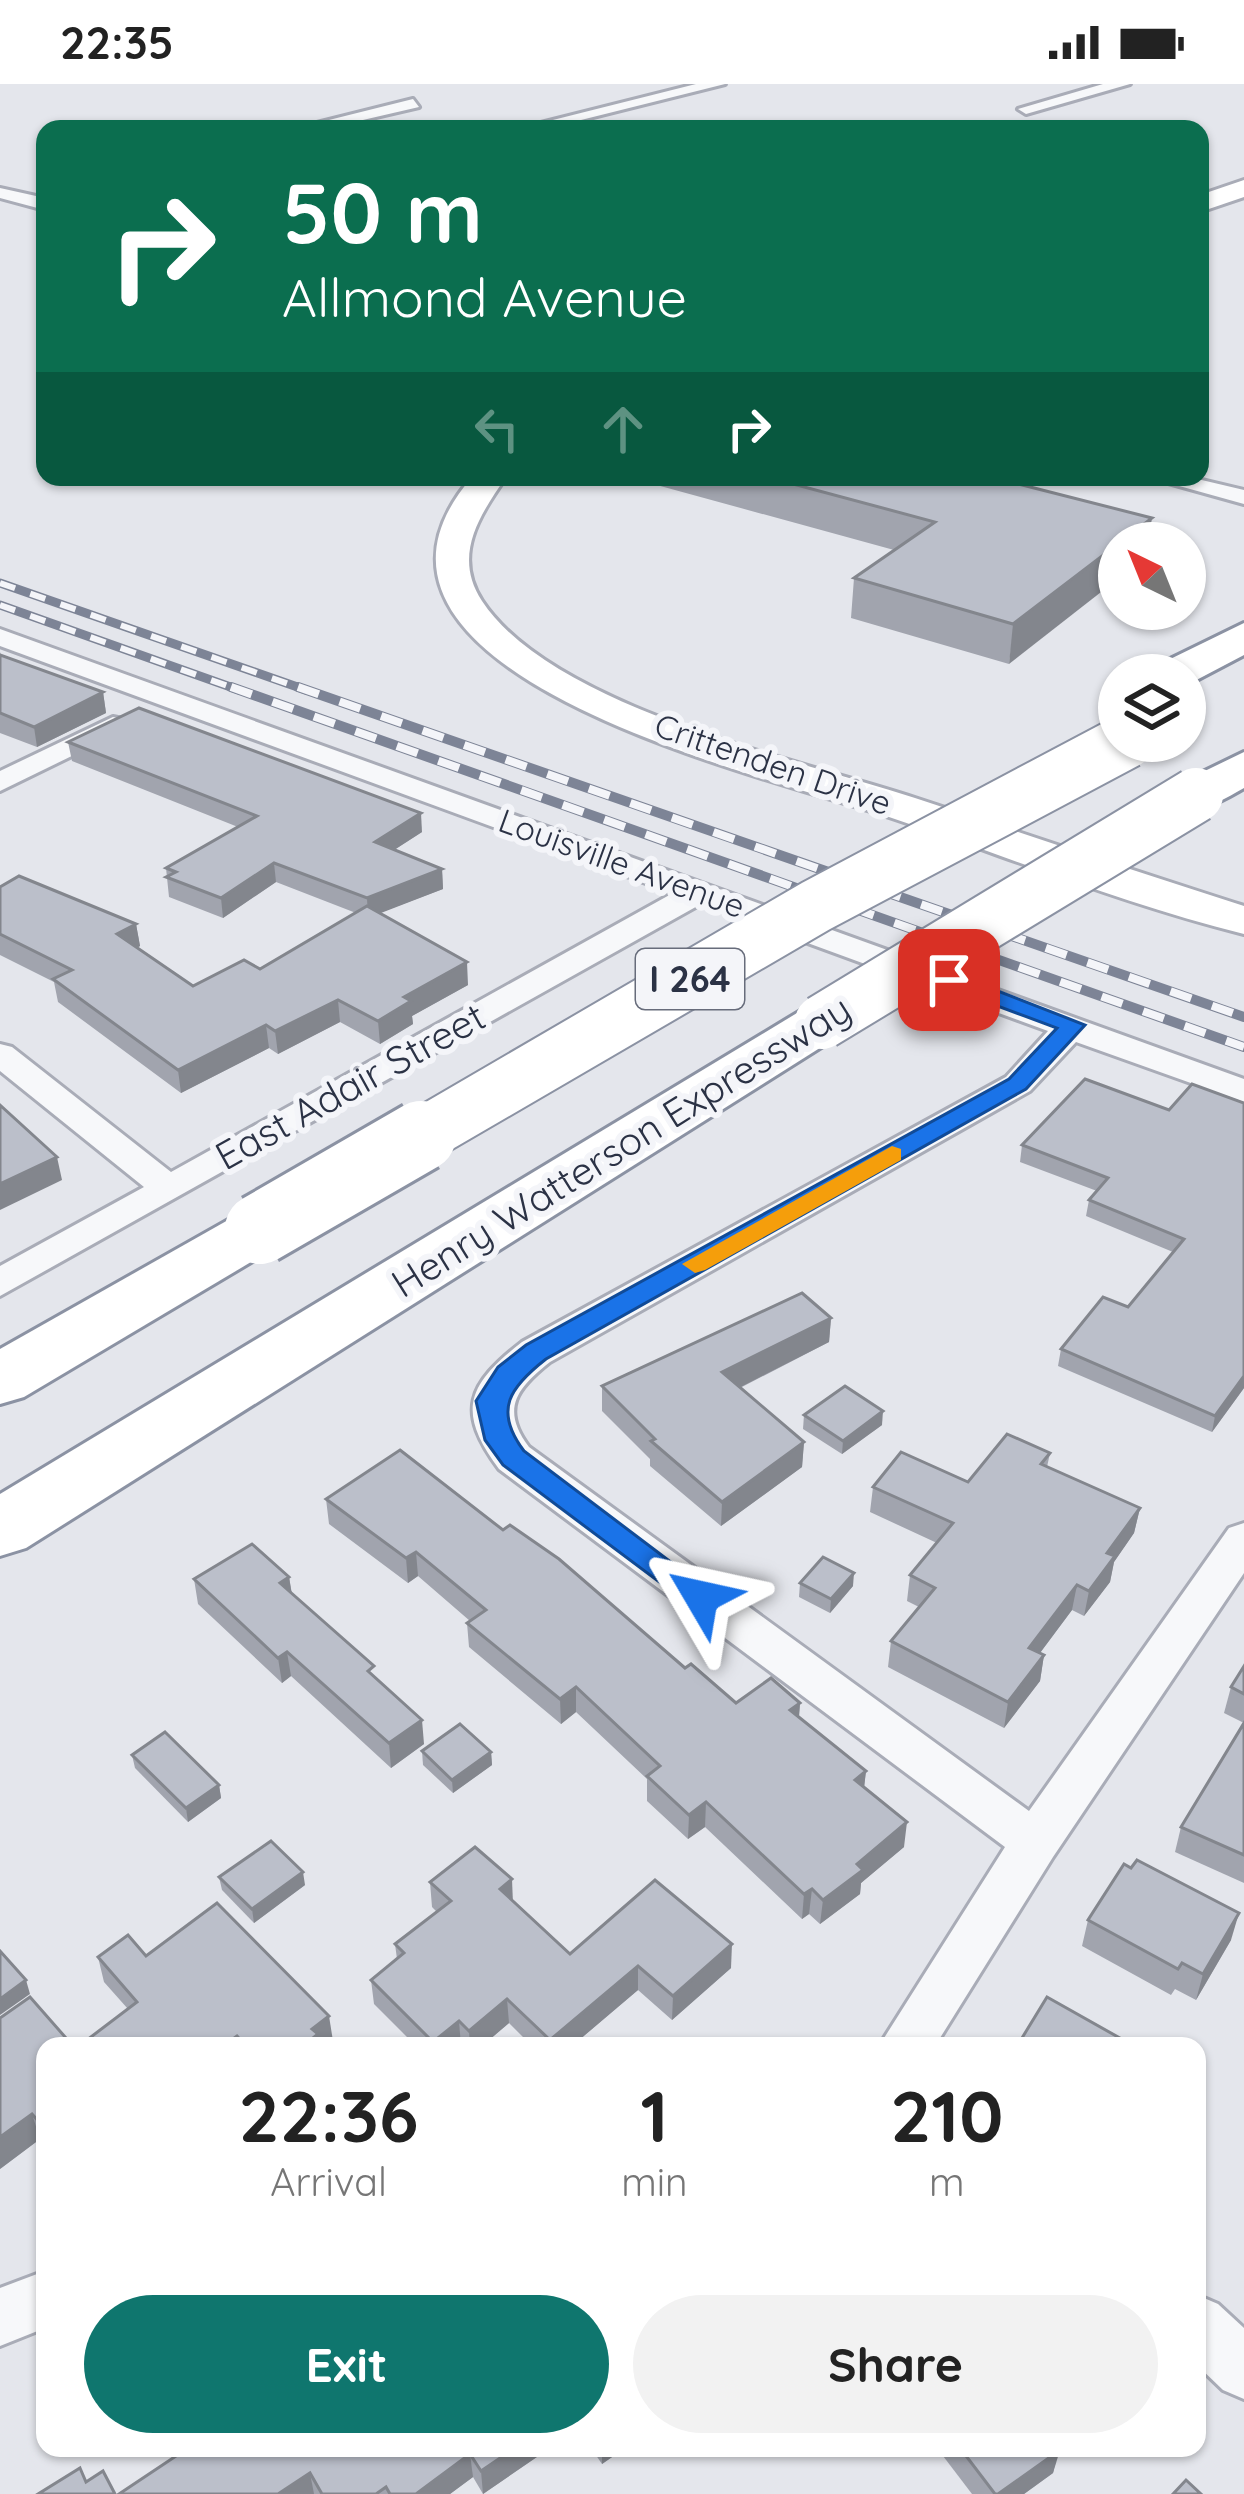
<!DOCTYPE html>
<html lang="en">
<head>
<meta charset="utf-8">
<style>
	body { margin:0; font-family:Quicksand,sans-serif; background:#f2f2f2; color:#222; height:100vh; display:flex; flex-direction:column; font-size:45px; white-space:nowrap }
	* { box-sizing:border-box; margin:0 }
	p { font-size:39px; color:#767676 }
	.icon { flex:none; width:66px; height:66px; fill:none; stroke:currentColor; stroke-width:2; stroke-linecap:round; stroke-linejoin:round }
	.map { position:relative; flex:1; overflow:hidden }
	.panel { position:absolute; left:36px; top:1953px; width:1170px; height:420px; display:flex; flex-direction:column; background:#fff; border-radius:24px; box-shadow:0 3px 9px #0004 }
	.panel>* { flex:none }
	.hud { position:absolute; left:36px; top:36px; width:1173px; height:366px; border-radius:24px; box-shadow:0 3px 9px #0004; background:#0b6e4f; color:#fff; overflow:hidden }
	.needle { width:78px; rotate:317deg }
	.tools { position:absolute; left:1098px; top:438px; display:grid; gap:24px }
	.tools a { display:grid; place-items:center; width:108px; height:108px; border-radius:50%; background:#fff; box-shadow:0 3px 9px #0004; font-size:60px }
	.pin { position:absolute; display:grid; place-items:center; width:102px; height:102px; color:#fff; margin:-51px; border-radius:24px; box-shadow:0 6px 18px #0006 }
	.me { position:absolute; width:132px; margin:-66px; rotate:306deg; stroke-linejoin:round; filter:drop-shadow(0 0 9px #0008) }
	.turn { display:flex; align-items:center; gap:42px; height:252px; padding:0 48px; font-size:54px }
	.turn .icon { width:156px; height:156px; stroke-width:2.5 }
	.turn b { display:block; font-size:84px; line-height:102px }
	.lanes { display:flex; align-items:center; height:114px; padding:0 48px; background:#0003; justify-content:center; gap:60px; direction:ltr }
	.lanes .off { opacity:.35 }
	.eta { display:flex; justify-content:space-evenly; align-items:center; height:204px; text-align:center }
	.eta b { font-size:72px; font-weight:700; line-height:84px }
	.action { display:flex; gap:24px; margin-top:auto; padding:24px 48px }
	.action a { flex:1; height:138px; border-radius:72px; background:#0f766e; color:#fff; font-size:48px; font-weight:700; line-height:138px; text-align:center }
	.action a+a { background:#f2f2f2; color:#222 }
	.status { display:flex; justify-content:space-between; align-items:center; height:84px; padding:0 60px; background:#fff; direction:ltr }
	.status svg { height:33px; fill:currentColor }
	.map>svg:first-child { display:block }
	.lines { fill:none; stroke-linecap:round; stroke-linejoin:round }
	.street-casing { stroke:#a9acb7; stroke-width:6 }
	.secondary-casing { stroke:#a9acb7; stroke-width:6 }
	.highway-casing { stroke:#8b92a3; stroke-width:6 }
	.street { fill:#f7f8fa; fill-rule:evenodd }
	.secondary { fill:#fff; fill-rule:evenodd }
	.highway { fill:#fff; fill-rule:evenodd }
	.rail-far1-casing { stroke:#7d8496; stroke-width:9 }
	.rail-casing { stroke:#7d8496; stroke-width:10 }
	.rail-far1 { stroke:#f4f5f9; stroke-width:6; stroke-dasharray:16; stroke-linecap:butt }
	.rail { stroke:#f4f5f9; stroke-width:8; stroke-dasharray:22; stroke-linecap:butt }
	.highway-bridge-far1-casing { stroke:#8b92a3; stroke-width:58; stroke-linecap:butt }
	.highway-bridge-casing { stroke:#8b92a3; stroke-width:76; stroke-linecap:butt }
	.highway-bridge-far1 { stroke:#fff; stroke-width:54 }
	.highway-bridge { stroke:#fff; stroke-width:70 }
	.wall { fill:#a1a4ae }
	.shaded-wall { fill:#83868d }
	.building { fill:#bbbfca; stroke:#83868d; stroke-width:3 }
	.route { fill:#1a73e8; stroke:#114b97; stroke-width:3 }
	.slow { fill:#f59e0b }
	.labels { text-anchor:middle; stroke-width:12; stroke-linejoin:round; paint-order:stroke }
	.far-street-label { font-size:33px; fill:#2b3245; stroke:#f4f5f9 }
	.shield { fill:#f4f5f9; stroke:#676c7b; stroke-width:3 }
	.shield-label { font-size:36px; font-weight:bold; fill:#2b3245 }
	.street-label { font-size:39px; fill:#2b3245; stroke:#f4f5f9 }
</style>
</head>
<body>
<div class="status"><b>22:35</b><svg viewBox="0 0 49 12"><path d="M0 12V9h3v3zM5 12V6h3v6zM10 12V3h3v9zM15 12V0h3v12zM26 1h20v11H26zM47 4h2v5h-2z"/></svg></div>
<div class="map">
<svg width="1244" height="2410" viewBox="0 0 1244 2410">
	<rect width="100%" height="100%" fill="#e4e6ec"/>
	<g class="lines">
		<defs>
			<g id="street">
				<path d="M 696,0 L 725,0 L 549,44 L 541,39 Z"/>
				<path d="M 1103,0 L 1130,0 L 1026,30 L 1018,25 Z"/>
				<path d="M 413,15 L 419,23 L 324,45 L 293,45 Z"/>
				<path d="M 0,104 L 45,114 L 45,126 L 0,114 Z"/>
				<path d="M 1147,393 L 1189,393 L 1244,406 L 1244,420 Z"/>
				<path d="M 0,545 L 1244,995 L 1244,1018 L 1076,958 L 1030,1007 L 550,1278 C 517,1304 500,1325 529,1363 L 1029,1727 L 1229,1444 L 1244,1439 L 1244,1489 L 1053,1773 L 935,1962 L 879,1962 L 1005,1763 L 499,1385 C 456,1327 467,1301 522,1258 L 1006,993 L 1048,947 L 701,820 L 0,1212 L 0,1182 L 144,1103 L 0,987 L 0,960 L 12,963 L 171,1088 L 673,809 L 0,562 Z"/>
				<path d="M 113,633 L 123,635 L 123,647 L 0,707 L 0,687 Z"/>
				<path d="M 45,2187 L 45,2244 L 0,2262 L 0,2204 Z"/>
				<path d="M 1197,2211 L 1218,2220 L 1244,2244 L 1244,2315 L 1223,2306 L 1197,2281 Z"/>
			</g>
			<g id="secondary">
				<path d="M 1244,96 L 1244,113 L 1200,128 L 1200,111 Z"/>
				<path d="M 472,393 L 506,393 C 480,431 452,471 482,517 C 553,624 796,675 915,714 C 1025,750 1134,787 1244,822 L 1244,850 C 1124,820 1006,772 889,733 C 774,694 303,589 472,393 Z"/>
			</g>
			<g id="highway">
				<path d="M 1244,539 L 1244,571 L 1185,602 L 1185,591 L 1151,591 L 1158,581 Z"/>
				<path d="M 1244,668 L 1244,704 C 1221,717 1205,728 1178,722 L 1171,711 L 1178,700 Z"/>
				<path d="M 822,921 L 842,926 L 851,938 L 842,950 L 26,1464 L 0,1472 L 0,1410 L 802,926 Z"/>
				<path d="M 260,1125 L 283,1131 L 292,1145 L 283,1159 L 24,1313 L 0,1320 L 0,1265 L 237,1131 Z"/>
			</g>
		</defs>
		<use href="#street" class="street-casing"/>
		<use href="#secondary" class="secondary-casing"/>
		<use href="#highway" class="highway-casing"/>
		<use href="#street" class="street"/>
		<use href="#secondary" class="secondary"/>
		<use href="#highway" class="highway"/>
		<defs>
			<g id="rail-far1">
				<path d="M 0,499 L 306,606"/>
				<path d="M 0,521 L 239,606"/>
			</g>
			<g id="rail">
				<path d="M 231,603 L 1244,963"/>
				<path d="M 298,603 L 1244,933"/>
			</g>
		</defs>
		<use href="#rail-far1" class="rail-far1-casing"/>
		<use href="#rail" class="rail-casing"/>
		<use href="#rail-far1" class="rail-far1"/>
		<use href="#rail" class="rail"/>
		<defs>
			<g id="highway-bridge-far1">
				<path d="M 822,938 L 1196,711"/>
				<path d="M 416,1055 L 816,822 L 1127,657"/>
			</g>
			<path id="highway-bridge" d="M 260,1145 L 421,1052"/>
		</defs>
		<use href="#highway-bridge-far1" class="highway-bridge-far1-casing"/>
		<use href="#highway-bridge" class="highway-bridge-casing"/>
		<use href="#highway-bridge-far1" class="highway-bridge-far1"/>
		<use href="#highway-bridge" class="highway-bridge"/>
	</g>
	<g class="wall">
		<path d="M 653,393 L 1034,393 L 1009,580 L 851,534 L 854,494 L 894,466 L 653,400 Z"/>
		<path d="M 0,568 L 1,571 L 103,608 L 106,629 L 37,663 L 0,649 Z"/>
		<path d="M 68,658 L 422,748 L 394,766 L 442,785 L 443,805 L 379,829 L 468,901 L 412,932 L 413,940 L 380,960 L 340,938 L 278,970 L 269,964 L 181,1009 L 58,918 L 54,898 L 0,871 L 0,803 L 136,840 L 140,862 L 137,864 L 193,902 L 260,885 L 356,829 L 276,798 L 223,834 L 169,813 L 166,784 L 238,743 L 72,677 Z"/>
		<path d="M 1244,1019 L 1244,1304 L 1212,1348 L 1058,1282 L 1061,1265 L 1128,1223 L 1173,1168 L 1086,1132 L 1089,1116 L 1097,1107 L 1020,1078 L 1022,1061 L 1169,1026 Z"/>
		<path d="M 831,1234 L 829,1258 L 740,1304 L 804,1358 L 802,1383 L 721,1442 L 650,1382 L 650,1375 L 602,1327 L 602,1302 Z"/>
		<path d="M 804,1331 L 882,1341 L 842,1370 L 803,1345 Z"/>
		<path d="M 1050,1369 L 1047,1383 L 1140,1424 L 1134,1449 L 1114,1478 L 1110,1498 L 1084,1532 L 1072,1526 L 1040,1569 L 1044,1571 L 1040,1597 L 1004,1644 L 888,1583 L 891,1557 L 919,1523 L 907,1517 L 910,1491 L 937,1459 L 870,1428 L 873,1403 L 968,1398 Z"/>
		<path d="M 326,1415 L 503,1446 L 685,1584 L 736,1619 L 800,1619 L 799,1633 L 866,1687 L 864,1704 L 904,1763 L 861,1799 L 860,1810 L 820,1840 L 809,1830 L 802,1835 L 705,1743 L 688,1755 L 647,1717 L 647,1695 L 576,1628 L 561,1640 L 469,1563 L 467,1539 L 470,1537 L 418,1492 L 408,1499 L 329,1440 Z"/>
		<path d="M 289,1493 L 292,1510 L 376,1594 L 424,1660 L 391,1684 L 291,1592 L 282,1599 L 198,1520 L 194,1495 Z"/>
		<path d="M 800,1499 L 853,1502 L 830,1529 L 799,1513 Z"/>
		<path d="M 1244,1582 L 1244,1639 L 1224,1629 L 1231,1603 Z"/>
		<path d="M 1244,1639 L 1244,1799 L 1175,1768 L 1181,1743 Z"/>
		<path d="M 422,1667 L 491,1668 L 492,1681 L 453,1709 L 423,1681 Z"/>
		<path d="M 132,1671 L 219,1701 L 221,1714 L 188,1738 L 135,1684 Z"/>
		<path d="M 219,1793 L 305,1801 L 254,1839 L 222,1806 Z"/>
		<path d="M 430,1798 L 513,1817 L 570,1870 L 731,1884 L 672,1936 L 638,1906 L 572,1962 L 532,1962 L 509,1939 L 482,1962 L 416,1962 L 374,1920 L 371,1896 L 397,1875 L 395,1860 L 437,1828 L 432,1823 Z"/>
		<path d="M 1088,1836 L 1231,1856 L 1196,1916 L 1175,1905 L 1171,1911 L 1082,1862 Z"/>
		<path d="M 146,1872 L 333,1957 L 327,1962 L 79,1962 L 128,1925 L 104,1898 L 98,1873 Z"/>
		<path d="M 1022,1954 L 1134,1962 L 1020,1962 Z"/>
		<path d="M 45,1962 L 45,2061 L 40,2055 L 0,2085 Z"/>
		<path d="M 188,2364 L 550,2364 L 483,2410 L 473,2393 L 450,2410 L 119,2410 Z"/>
		<path d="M 591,2364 L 625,2364 L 602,2380 Z"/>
		<path d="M 941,2364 L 1059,2364 L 1053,2389 L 1024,2410 L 972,2410 L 940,2368 Z"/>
	</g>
	<g class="shaded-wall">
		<path d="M 1002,393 L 1034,393 L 1032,407 L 999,395 Z"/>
		<path d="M 1152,434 L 1148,459 L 1119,459 Z"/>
		<path d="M 1119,459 L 1119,494 L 1009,580 L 1013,540 Z"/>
		<path d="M 103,608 L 106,629 L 37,663 L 34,643 Z"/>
		<path d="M 421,729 L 422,748 L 377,777 L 375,758 Z"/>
		<path d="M 274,779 L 276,798 L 223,834 L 221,814 Z"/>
		<path d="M 442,785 L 443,805 L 368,834 L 367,814 Z"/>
		<path d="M 136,840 L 140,862 L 121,873 L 117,850 Z"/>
		<path d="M 467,878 L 468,901 L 412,932 L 413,940 L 380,960 L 378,937 L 404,913 Z"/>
		<path d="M 338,916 L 340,938 L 278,970 L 275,947 Z"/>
		<path d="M 266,941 L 269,964 L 181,1009 L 178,986 Z"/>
		<path d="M 57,1073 L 62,1096 L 0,1126 L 0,1100 Z"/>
		<path d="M 831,1234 L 829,1258 L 721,1313 L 722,1288 Z"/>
		<path d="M 1244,1292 L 1244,1304 L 1212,1348 L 1215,1332 Z"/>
		<path d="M 883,1327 L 882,1341 L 842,1370 L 843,1357 Z"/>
		<path d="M 804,1358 L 802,1383 L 721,1442 L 722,1418 Z"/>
		<path d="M 1140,1424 L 1134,1449 L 1114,1478 L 1110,1498 L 1084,1532 L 1089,1507 L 1107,1469 Z"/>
		<path d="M 416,1468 L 418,1492 L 408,1499 L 406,1474 Z"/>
		<path d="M 854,1489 L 853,1502 L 830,1529 L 831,1515 Z"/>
		<path d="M 289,1493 L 293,1518 L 280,1499 Z"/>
		<path d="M 1077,1501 L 1072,1526 L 1025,1589 L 1029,1564 Z"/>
		<path d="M 287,1568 L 291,1592 L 282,1599 L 278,1574 Z"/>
		<path d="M 1044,1571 L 1040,1597 L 1004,1644 L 1008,1618 Z"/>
		<path d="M 576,1603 L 576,1628 L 561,1640 L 560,1615 Z"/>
		<path d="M 800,1619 L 798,1644 L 790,1626 Z"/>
		<path d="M 422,1636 L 424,1660 L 391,1684 L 389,1659 Z"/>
		<path d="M 491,1668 L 492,1681 L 453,1709 L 452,1696 Z"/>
		<path d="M 866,1687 L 863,1712 L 855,1696 Z"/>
		<path d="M 219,1701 L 221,1714 L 188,1738 L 186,1724 Z"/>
		<path d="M 706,1718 L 705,1743 L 688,1755 L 689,1731 Z"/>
		<path d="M 907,1738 L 904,1763 L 861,1799 L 860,1810 L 820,1840 L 823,1816 L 857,1780 Z"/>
		<path d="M 303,1788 L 305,1801 L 254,1839 L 252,1825 Z"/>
		<path d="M 512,1795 L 513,1820 L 500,1805 Z"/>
		<path d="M 812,1805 L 809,1830 L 802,1835 L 804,1810 Z"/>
		<path d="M 1239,1829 L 1231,1856 L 1196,1916 L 1203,1890 Z"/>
		<path d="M 732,1860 L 731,1884 L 672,1936 L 673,1912 Z"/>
		<path d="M 638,1882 L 638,1906 L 572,1962 L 550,1962 L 550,1956 Z"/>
		<path d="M 26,1896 L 30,1910 L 0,1931 L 0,1915 Z"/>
		<path d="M 507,1915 L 509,1939 L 482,1962 L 470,1962 L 469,1947 Z"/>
		<path d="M 329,1932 L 333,1957 L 327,1962 L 303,1962 L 312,1945 Z"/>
		<path d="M 459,1937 L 461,1962 L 434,1962 L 433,1958 Z"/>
		<path d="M 237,1952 L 238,1962 L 223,1962 Z"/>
		<path d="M 32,2030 L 40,2055 L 0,2085 L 0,2053 Z"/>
		<path d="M 515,2364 L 550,2364 L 483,2410 L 481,2387 Z"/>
		<path d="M 602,2364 L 625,2364 L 602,2380 Z"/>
		<path d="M 1060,2366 L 1053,2389 L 1024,2410 L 998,2410 Z"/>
		<path d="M 470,2370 L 473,2393 L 450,2410 L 416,2410 Z"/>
		<path d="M 310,2389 L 314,2410 L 278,2410 Z"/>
	</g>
	<g class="building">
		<path d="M 767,393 L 1002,393 L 999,395 L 1152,434 L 1013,540 L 854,494 L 935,438 Z"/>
		<path d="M 0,571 L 103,608 L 34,643 L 0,629 Z"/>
		<path d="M 139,624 L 421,729 L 375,758 L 442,785 L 367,814 L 274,779 L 221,814 L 166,793 L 176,788 L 166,784 L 257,732 L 68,658 Z"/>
		<path d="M 19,792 L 136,840 L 117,850 L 193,902 L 244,876 L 260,885 L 367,822 L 467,878 L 404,913 L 411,917 L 378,937 L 338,916 L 275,947 L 266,941 L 178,986 L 53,895 L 72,886 L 0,850 L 0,803 Z"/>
		<path d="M 1085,995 L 1169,1026 L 1192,1000 L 1244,1019 L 1244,1292 L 1215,1332 L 1061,1265 L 1103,1213 L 1128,1223 L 1184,1155 L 1089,1116 L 1108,1094 L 1022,1061 Z"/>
		<path d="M 0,1021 L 57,1073 L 0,1100 Z"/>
		<path d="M 802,1209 L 831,1234 L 722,1288 L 804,1358 L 722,1418 L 651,1357 L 655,1355 L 602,1302 Z"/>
		<path d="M 845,1302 L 883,1327 L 843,1357 L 804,1331 Z"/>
		<path d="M 1007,1350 L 1050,1369 L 1041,1380 L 1140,1424 L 1107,1469 L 1115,1472 L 1089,1507 L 1077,1501 L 1029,1564 L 1044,1571 L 1008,1618 L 891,1557 L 935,1504 L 910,1491 L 953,1439 L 873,1403 L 901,1368 L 968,1398 Z"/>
		<path d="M 400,1366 L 503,1446 L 510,1441 L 559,1475 L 685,1584 L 691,1580 L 736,1619 L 771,1594 L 800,1619 L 790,1626 L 866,1687 L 855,1696 L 907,1738 L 857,1780 L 863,1786 L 823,1816 L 812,1805 L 804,1810 L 706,1718 L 689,1731 L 647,1692 L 660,1682 L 576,1603 L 560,1615 L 467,1539 L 486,1526 L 416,1468 L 406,1474 L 326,1415 Z"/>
		<path d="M 252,1460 L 289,1493 L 280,1499 L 374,1582 L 368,1587 L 422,1636 L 389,1659 L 287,1568 L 278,1574 L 194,1495 Z"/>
		<path d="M 823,1473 L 854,1489 L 831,1515 L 800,1499 Z"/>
		<path d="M 1244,1582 L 1244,1610 L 1231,1603 Z"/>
		<path d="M 1244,1639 L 1244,1771 L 1181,1743 Z"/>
		<path d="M 460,1640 L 491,1668 L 452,1696 L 422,1667 Z"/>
		<path d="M 165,1648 L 219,1701 L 186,1724 L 132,1671 Z"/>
		<path d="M 271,1757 L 303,1788 L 252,1825 L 219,1793 Z"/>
		<path d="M 475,1763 L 512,1795 L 500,1805 L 570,1870 L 655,1796 L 732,1860 L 673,1912 L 638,1882 L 550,1956 L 507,1915 L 469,1947 L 459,1937 L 433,1958 L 371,1896 L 404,1869 L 395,1860 L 451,1817 L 430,1798 Z"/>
		<path d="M 1137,1776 L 1239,1829 L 1203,1890 L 1182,1879 L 1178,1885 L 1088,1836 L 1124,1780 L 1131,1784 Z"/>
		<path d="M 217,1819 L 329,1932 L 312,1945 L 318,1950 L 303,1962 L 246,1962 L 237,1952 L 223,1962 L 79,1962 L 137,1918 L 98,1873 L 128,1851 L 146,1872 Z"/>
		<path d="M 0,1867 L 26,1896 L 0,1915 Z"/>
		<path d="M 30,1913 L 73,1962 L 45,1962 L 45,2037 L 41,2040 L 32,2030 L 0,2053 L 0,1934 Z"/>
		<path d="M 1047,1913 L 1134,1962 L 1035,1962 L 1022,1954 Z"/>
		<path d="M 188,2364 L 515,2364 L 481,2387 L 470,2370 L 416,2410 L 390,2410 L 386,2403 L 376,2410 L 322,2410 L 310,2389 L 278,2410 L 119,2410 Z"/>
		<path d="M 960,2364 L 1059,2364 L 1060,2366 L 998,2410 L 995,2410 Z"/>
		<path d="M 80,2384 L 86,2398 L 103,2387 L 115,2410 L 38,2410 Z"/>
		<path d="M 1186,2396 L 1201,2410 L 1173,2410 Z"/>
	</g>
	<path class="route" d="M 941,891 L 957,891 L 1085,941 L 1026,1005 L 546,1275 C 510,1303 493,1326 524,1367 L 717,1513 L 701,1524 L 690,1521 L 503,1381 L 485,1356 L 476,1317 L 498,1283 L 526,1261 L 1009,995 L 1057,944 L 941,901 Z"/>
	<path class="slow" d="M 892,1062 L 901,1065 L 901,1076 L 705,1186 L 695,1189 L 682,1180 Z"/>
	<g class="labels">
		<g class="far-street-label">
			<text transform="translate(773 680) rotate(19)" y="12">Crittenden Drive</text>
			<text transform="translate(622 779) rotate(20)" y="12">Louisville Avenue</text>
		</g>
		<rect class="shield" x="636" y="865" width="108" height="60" rx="9"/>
		<g class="shield-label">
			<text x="690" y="908">I 264</text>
		</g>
		<g class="street-label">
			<text transform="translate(350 1002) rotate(-29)" y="14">East Adair Street</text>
			<text transform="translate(621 1062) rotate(-32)" y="14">Henry Watterson Expressway</text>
		</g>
	</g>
</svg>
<div class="tools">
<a><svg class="needle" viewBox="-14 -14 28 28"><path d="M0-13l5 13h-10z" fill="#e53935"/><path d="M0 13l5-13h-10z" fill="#767676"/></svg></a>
<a><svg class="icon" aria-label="layers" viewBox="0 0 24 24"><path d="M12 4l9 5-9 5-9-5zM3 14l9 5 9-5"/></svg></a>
</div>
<div class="pin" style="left:949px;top:896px;background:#d93025"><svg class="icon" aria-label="arrive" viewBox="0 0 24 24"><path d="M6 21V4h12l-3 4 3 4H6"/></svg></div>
<svg class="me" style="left:701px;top:1513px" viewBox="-20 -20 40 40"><path d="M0-17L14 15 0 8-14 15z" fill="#1a73e8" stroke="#fff" stroke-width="4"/></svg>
<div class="hud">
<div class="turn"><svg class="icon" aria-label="right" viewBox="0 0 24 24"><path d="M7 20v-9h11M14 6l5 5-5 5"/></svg><div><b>50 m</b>Allmond Avenue</div></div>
<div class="lanes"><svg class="icon off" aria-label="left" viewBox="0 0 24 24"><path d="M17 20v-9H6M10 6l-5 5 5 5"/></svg><svg class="icon off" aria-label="ahead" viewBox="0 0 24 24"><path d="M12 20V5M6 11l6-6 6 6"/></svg><svg class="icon" aria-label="right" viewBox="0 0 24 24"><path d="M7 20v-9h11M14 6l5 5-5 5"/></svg></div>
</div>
<section class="panel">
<div class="eta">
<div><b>22:36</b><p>Arrival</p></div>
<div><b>1</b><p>min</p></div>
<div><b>210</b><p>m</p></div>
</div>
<div class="action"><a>Exit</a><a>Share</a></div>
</section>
</div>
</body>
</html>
